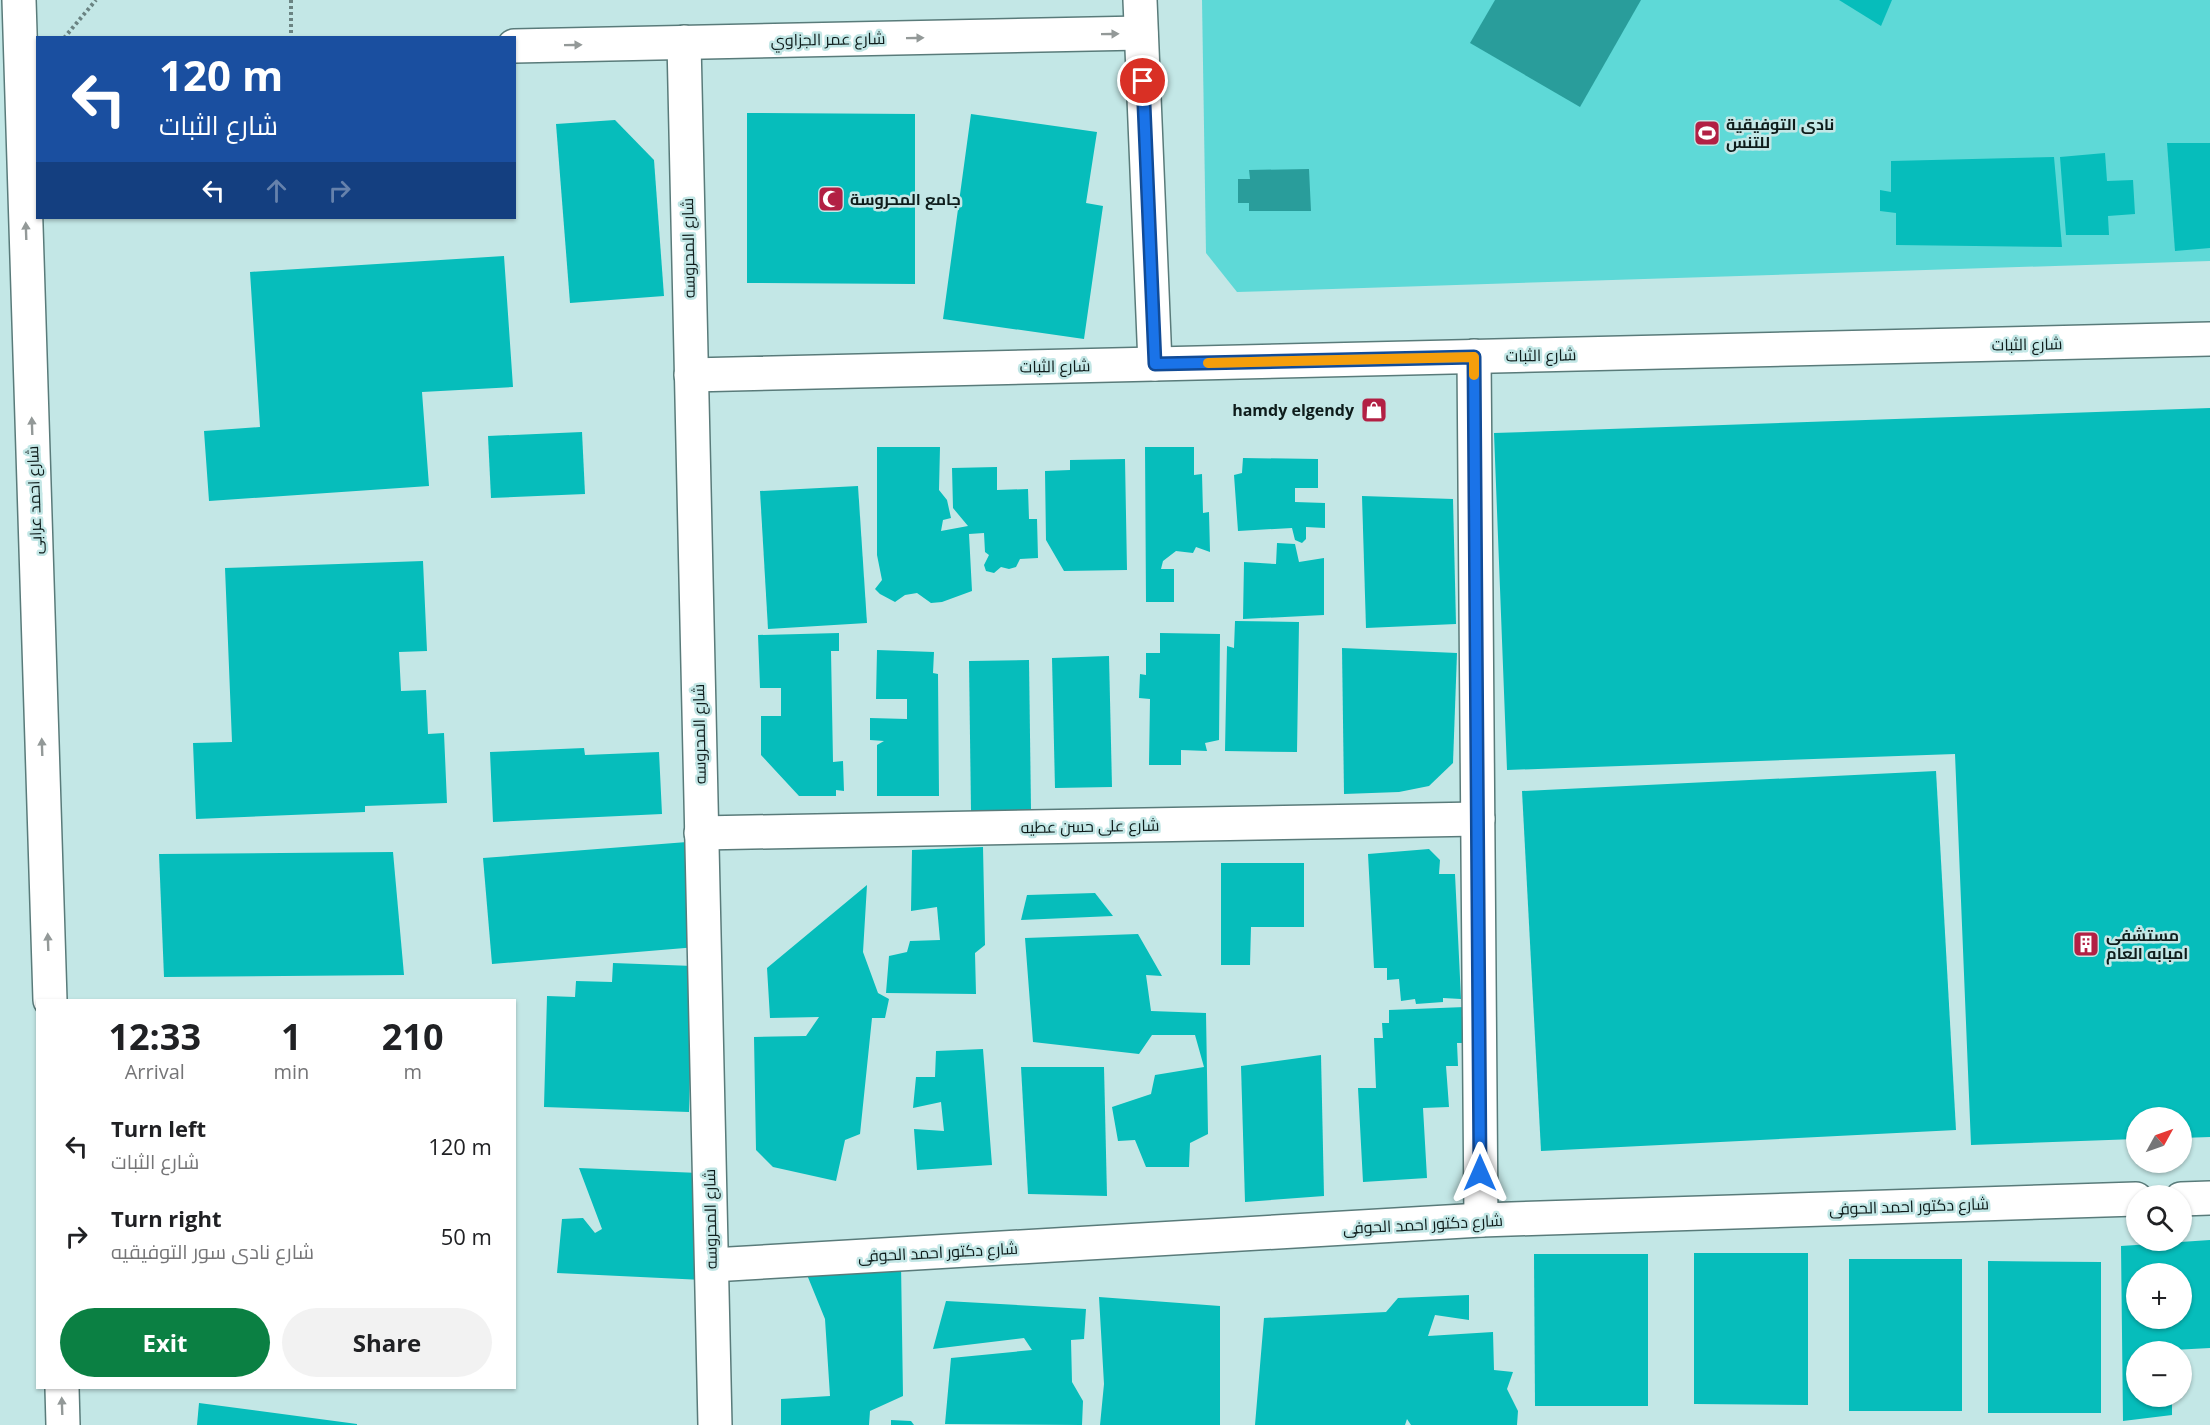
<!DOCTYPE html>
<html lang="en">
<head>
<meta charset="utf-8">
<style>
	body { margin:0; font-family:"Open Sans",Cairo,sans-serif; background:#f2f2f2; color:#202124; height:100vh; display:flex; flex-direction:column; font-size:22px; white-space:nowrap }
	* { box-sizing:border-box; margin:0 }
	p { font-size:20px; color:#757577 }
	.icon { flex:none; width:33px; height:33px; fill:none; stroke:currentColor; stroke-width:2; stroke-linecap:round; stroke-linejoin:round }
	.map { position:relative; flex:1; overflow:hidden }
	.details { position:absolute; left:36px; top:999px; width:480px; height:390px; display:flex; flex-direction:column; background:#fff; border-radius:0px; box-shadow:0 2px 4px #0004 }
	.details>* { flex:none }
	.top-card { position:absolute; left:36px; top:36px; width:480px; height:183px; border-radius:0px; box-shadow:0 2px 4px #0004; background:#1a4fa0; color:#fff; overflow:hidden }
	.needle { width:39px; rotate:50deg }
	.tools { position:absolute; left:2126px; top:1107px; display:grid; gap:12px }
	.tools a { display:grid; place-items:center; width:66px; height:66px; border-radius:50%; background:#fff; box-shadow:0 2px 4px #0004; font-size:30px }
	.pin { position:absolute; display:grid; place-items:center; width:51px; height:51px; color:#fff; margin:-26px; border:3px solid #fff; border-radius:50%; box-shadow:0 2px 6px #0007 }
	.me { position:absolute; width:66px; margin:-33px; rotate:0deg; stroke-linejoin:round; filter:drop-shadow(0 0 4px #0008) }
	.turn { display:flex; align-items:center; gap:21px; height:126px; padding:0 24px; font-size:27px }
	.turn .icon { width:78px; height:78px; stroke-width:2.5 }
	.turn b { display:block; font-size:42px; line-height:51px }
	.lanes { display:flex; align-items:center; height:57px; padding:0 24px; background:#0003; justify-content:center; gap:30px; direction:ltr }
	.lanes .off { opacity:.35 }
	.eta { display:flex; justify-content:space-evenly; align-items:center; height:102px; text-align:center }
	.eta b { font-size:36px; font-weight:700; line-height:42px }
	.action { display:flex; gap:12px; margin-top:auto; padding:12px 24px }
	.action a { flex:1; height:69px; border-radius:36px; background:#0b8043; color:#fff; font-size:24px; font-weight:700; line-height:69px; text-align:center }
	.action a+a { background:#f2f2f2; color:#202124 }
	ul { padding:0; list-style:none }
	li { display:flex; align-items:center; gap:18px; height:90px; padding:0 24px }
	li div { flex:1 }
	li b { display:block; font-size:22px }
	li em { font-style:normal }
	.map>svg:first-child { display:block }
	.green { fill:#5ed9d7 }
	.water { fill:#299d9b }
	.building { fill:#06bdbb; fill-rule:evenodd }
	.lines { fill:none; stroke-linecap:round; stroke-linejoin:round }
	.minor-casing { stroke:#597b7a; stroke-width:36 }
	.major-casing { stroke:#597b7a; stroke-width:36 }
	.path { stroke:#6a8382; stroke-width:4; stroke-dasharray:3 3; stroke-linecap:butt }
	.minor { stroke:#fff; stroke-width:33 }
	.major { stroke:#fff; stroke-width:33 }
	.oneway { fill:#939998 }
	.route-casing { stroke:#114b97; stroke-width:15 }
	.route { stroke:#1a73e8; stroke-width:10 }
	.slow { stroke:#f59e0b; stroke-width:10 }
	.labels { text-anchor:middle; stroke-width:5; stroke-linejoin:round; paint-order:stroke }
	.street-label { font-size:16px; fill:#0e1c1b; stroke:#c3e7e6 }
	.poi-label { font-size:16px; font-weight:bold; fill:#0e1c1b; stroke:#c3e7e6; text-anchor:start }
</style>
</head>
<body>
<div class="map">
<svg width="2210" height="1425" viewBox="0 0 2210 1425">
	<rect width="100%" height="100%" fill="#c3e7e6"/>
	<path class="green" d="M 1202,0 L 2210,0 L 2210,261 L 1237,292 L 1206,253 Z"/>
	<g class="water">
		<path d="M 1495,0 L 1641,0 L 1580,107 L 1470,43 Z"/>
		<path d="M 1309,169 L 1311,211 L 1249,211 L 1249,203 L 1238,203 L 1238,179 L 1250,179 L 1249,170 Z"/>
	</g>
	<g class="building">
		<path d="M 1839,0 L 1892,0 L 1881,26 Z"/>
		<path d="M 747,113 L 915,114 L 915,284 L 747,283 Z"/>
		<path d="M 971,114 L 1097,132 L 1086,203 L 1103,206 L 1084,339 L 943,319 Z"/>
		<path d="M 615,120 L 654,160 L 664,296 L 570,303 L 556,124 Z"/>
		<path d="M 2167,143 L 2210,143 L 2210,248 L 2175,251 Z"/>
		<path d="M 2105,153 L 2107,181 L 2133,180 L 2135,214 L 2108,216 L 2109,235 L 2066,235 L 2060,157 Z"/>
		<path d="M 2054,157 L 2062,247 L 1896,245 L 1896,213 L 1880,211 L 1880,190 L 1891,192 L 1891,161 Z"/>
		<path d="M 504,256 L 513,387 L 422,392 L 429,486 L 209,501 L 204,431 L 260,427 L 250,272 Z"/>
		<path d="M 2210,408 L 2210,1137 L 2181,1138 L 2181,1118 L 2136,1118 L 2136,1139 L 1971,1145 L 1955,754 L 1507,770 L 1494,433 Z"/>
		<path d="M 582,432 L 585,494 L 491,498 L 488,436 Z"/>
		<path d="M 877,447 L 940,447 L 939,490 L 947,500 L 951,518 L 943,520 L 941,531 L 968,526 L 953,508 L 952,468 L 997,467 L 997,490 L 1028,489 L 1029,519 L 1037,519 L 1038,558 L 1020,559 L 1016,567 L 1009,569 L 1001,567 L 994,573 L 986,571 L 984,565 L 989,555 L 985,552 L 984,533 L 969,534 L 972,591 L 942,602 L 931,603 L 917,593 L 905,595 L 895,602 L 880,594 L 875,589 L 882,580 L 877,555 Z"/>
		<path d="M 1145,447 L 1194,447 L 1194,475 L 1202,474 L 1203,513 L 1209,512 L 1210,552 L 1196,547 L 1193,553 L 1176,551 L 1163,561 L 1161,569 L 1174,569 L 1174,602 L 1146,602 Z"/>
		<path d="M 1243,458 L 1318,459 L 1318,488 L 1295,488 L 1295,502 L 1325,503 L 1325,528 L 1306,527 L 1306,539 L 1302,543 L 1295,540 L 1292,528 L 1238,531 L 1234,475 L 1242,473 Z"/>
		<path d="M 1125,459 L 1127,570 L 1064,571 L 1046,540 L 1045,471 L 1070,470 L 1070,460 Z"/>
		<path d="M 858,486 L 867,623 L 768,629 L 760,491 Z"/>
		<path d="M 1362,496 L 1453,499 L 1456,624 L 1366,628 Z"/>
		<path d="M 1277,543 L 1295,544 L 1299,562 L 1324,558 L 1324,615 L 1243,619 L 1244,562 L 1276,564 Z"/>
		<path d="M 423,561 L 427,651 L 399,652 L 401,691 L 426,690 L 428,734 L 444,733 L 447,803 L 365,806 L 365,812 L 196,819 L 193,743 L 232,742 L 225,568 Z"/>
		<path d="M 1235,621 L 1299,622 L 1297,752 L 1225,751 L 1227,646 L 1234,648 Z"/>
		<path d="M 839,633 L 839,651 L 831,651 L 833,762 L 843,761 L 844,791 L 836,790 L 836,796 L 799,796 L 761,755 L 761,716 L 781,716 L 781,688 L 760,688 L 758,635 Z"/>
		<path d="M 1160,633 L 1220,634 L 1219,740 L 1205,743 L 1207,751 L 1181,750 L 1181,765 L 1149,765 L 1150,699 L 1139,698 L 1140,674 L 1146,675 L 1146,653 L 1160,653 Z"/>
		<path d="M 1342,648 L 1457,653 L 1453,763 L 1429,786 L 1399,792 L 1344,794 Z"/>
		<path d="M 877,650 L 934,652 L 933,673 L 938,674 L 939,796 L 877,796 L 877,745 L 884,741 L 870,740 L 870,718 L 907,719 L 907,699 L 876,699 Z"/>
		<path d="M 1109,656 L 1112,787 L 1055,788 L 1052,658 Z"/>
		<path d="M 1029,660 L 1031,810 L 971,811 L 969,661 Z"/>
		<path d="M 584,748 L 585,755 L 659,752 L 662,814 L 493,822 L 490,752 Z"/>
		<path d="M 1936,771 L 1956,1130 L 1541,1151 L 1522,791 Z"/>
		<path d="M 687,842 L 697,947 L 492,964 L 483,858 Z"/>
		<path d="M 983,847 L 985,945 L 975,953 L 976,994 L 886,993 L 889,956 L 907,952 L 910,941 L 940,940 L 937,907 L 911,911 L 912,850 Z"/>
		<path d="M 1429,849 L 1440,860 L 1439,874 L 1455,874 L 1461,999 L 1443,998 L 1443,1002 L 1416,1004 L 1415,999 L 1401,1001 L 1399,979 L 1387,980 L 1387,968 L 1374,968 L 1368,854 Z"/>
		<path d="M 393,852 L 404,975 L 164,977 L 159,854 Z"/>
		<path d="M 1221,863 L 1304,863 L 1304,927 L 1251,927 L 1250,965 L 1221,965 Z"/>
		<path d="M 867,885 L 863,952 L 878,993 L 889,999 L 885,1018 L 872,1018 L 860,1134 L 845,1140 L 836,1181 L 773,1167 L 756,1150 L 754,1037 L 806,1036 L 819,1017 L 770,1018 L 767,968 Z"/>
		<path d="M 1095,893 L 1113,916 L 1021,920 L 1027,895 Z"/>
		<path d="M 1138,934 L 1162,976 L 1146,975 L 1151,1011 L 1206,1013 L 1208,1134 L 1190,1143 L 1189,1167 L 1146,1167 L 1135,1140 L 1118,1141 L 1112,1107 L 1151,1094 L 1155,1075 L 1204,1067 L 1195,1035 L 1152,1035 L 1139,1054 L 1033,1042 L 1025,938 Z"/>
		<path d="M 613,963 L 693,966 L 689,1112 L 544,1107 L 547,996 L 575,997 L 576,981 L 612,982 Z"/>
		<path d="M 1465,1007 L 1467,1043 L 1457,1043 L 1458,1066 L 1446,1066 L 1449,1107 L 1423,1108 L 1427,1178 L 1363,1182 L 1358,1088 L 1376,1088 L 1374,1038 L 1383,1038 L 1382,1023 L 1389,1023 L 1389,1010 Z"/>
		<path d="M 983,1049 L 992,1165 L 917,1170 L 914,1129 L 944,1131 L 941,1102 L 913,1108 L 916,1077 L 935,1077 L 936,1051 Z"/>
		<path d="M 1321,1055 L 1324,1196 L 1245,1202 L 1241,1066 Z"/>
		<path d="M 1021,1067 L 1104,1067 L 1107,1196 L 1028,1194 Z"/>
		<path d="M 579,1168 L 699,1173 L 703,1280 L 557,1273 L 562,1219 L 583,1218 L 595,1233 L 602,1229 Z"/>
		<path d="M 2210,1240 L 2210,1348 L 2136,1352 L 2136,1396 L 2172,1396 L 2172,1415 L 2123,1421 L 2121,1246 ZM 2136,1274 L 2181,1274 L 2181,1318 L 2136,1318 Z"/>
		<path d="M 1694,1253 L 1808,1253 L 1808,1405 L 1694,1404 Z"/>
		<path d="M 1534,1254 L 1648,1254 L 1648,1406 L 1535,1406 Z"/>
		<rect x="1849" y="1259" width="113" height="152"/>
		<path d="M 1988,1261 L 2101,1262 L 2101,1413 L 1988,1413 Z"/>
		<path d="M 901,1263 L 903,1396 L 870,1411 L 869,1425 L 781,1425 L 781,1399 L 830,1396 L 825,1319 L 805,1270 Z"/>
		<path d="M 1469,1295 L 1469,1320 L 1435,1315 L 1428,1336 L 1493,1332 L 1494,1370 L 1513,1372 L 1507,1389 L 1518,1411 L 1517,1425 L 1411,1425 L 1407,1419 L 1405,1425 L 1255,1425 L 1264,1318 L 1386,1312 L 1398,1298 Z"/>
		<path d="M 1099,1297 L 1220,1306 L 1220,1425 L 1100,1425 L 1104,1384 Z"/>
		<path d="M 946,1301 L 1086,1309 L 1084,1339 L 1071,1340 L 1072,1382 L 1083,1401 L 1082,1425 L 945,1424 L 951,1358 L 1032,1350 L 1024,1338 L 933,1349 Z"/>
		<path d="M 199,1403 L 357,1424 L 357,1425 L 197,1425 Z"/>
		<path d="M 891,1420 L 911,1421 L 914,1425 L 891,1425 Z"/>
	</g>
	<g class="lines">
		<defs>
			<g id="minor">
				<path d="M 1140,0 L 1155,364"/>
				<path d="M 684,42 L 715,1425"/>
				<path d="M 514,46 L 1141,33"/>
				<path d="M 1474,356 L 1481,1220"/>
				<path d="M 691,375 L 2210,339"/>
				<path d="M 701,833 L 1478,819"/>
				<path d="M 2181,1199 L 2210,1198"/>
				<path d="M 712,1265 L 1481,1220 L 2136,1199"/>
			</g>
			<g id="major">
				<path d="M 19,0 L 50,1000"/>
				<path d="M 62,1388 L 63,1425"/>
			</g>
		</defs>
		<use href="#minor" class="minor-casing"/>
		<use href="#major" class="major-casing"/>
		<g class="path">
			<path d="M 291,0 L 291,38"/>
			<path d="M 64,38 L 96,0"/>
		</g>
		<use href="#minor" class="minor"/>
		<use href="#major" class="major"/>
	</g>
	<defs><path id="oneway-solid" d="M-6-.8H1V-3.2L6.5 0L1 3.2V.8H-6Z" transform="scale(1.5)"/></defs>
	<g class="oneway">
		<use href="#oneway-solid" transform="translate(1110 34) rotate(-1)"/>
		<use href="#oneway-solid" transform="translate(915 38) rotate(-1)"/>
		<use href="#oneway-solid" transform="translate(573 45) rotate(-1)"/>
		<use href="#oneway-solid" transform="translate(26 231) rotate(-92)"/>
		<use href="#oneway-solid" transform="translate(32 426) rotate(-92)"/>
		<use href="#oneway-solid" transform="translate(42 747) rotate(-92)"/>
		<use href="#oneway-solid" transform="translate(48 942) rotate(-92)"/>
		<use href="#oneway-solid" transform="translate(62 1406) rotate(-92)"/>
	</g>
	<g class="lines">
		<defs>
			<path id="route" d="M 1143,81 L 1155,364 L 1474,357 L 1480,1173"/>
		</defs>
		<use href="#route" class="route-casing"/>
		<use href="#route" class="route"/>
		<path class="slow" d="M 1208,363 L 1474,357 L 1474,375"/>
	</g>
	<defs>
		<symbol id="stadium-square" viewBox="-11 -11 22 22"><rect x="-9" y="-9" width="18" height="18" rx="4" fill="#b22044" stroke="#c3e7e6"/><path d="M0-5a6.5 5 0 1 0 0 10a6.5 5 0 1 0 0-10ZM-3.5-1.8h7v3.6h-7Z" fill="#fff"/></symbol>
		<symbol id="mosque-square" viewBox="-11 -11 22 22"><rect x="-9" y="-9" width="18" height="18" rx="4" fill="#b22044" stroke="#c3e7e6"/><path d="M3.5-4.9A6 6 0 1 0 3.5 4.9A5 5 0 1 1 3.5-4.9Z" fill="#fff"/></symbol>
		<symbol id="shop-square" viewBox="-11 -11 22 22"><rect x="-9" y="-9" width="18" height="18" rx="4" fill="#b22044" stroke="#c3e7e6"/><path d="M-5-2.5h2.3a2.7 3.5 0 0 1 5.4 0H5L5.5 6h-11ZM-1.5-2.5h3a1.5 2.3 0 0 0-3 0Z" fill="#fff"/></symbol>
		<symbol id="building-square" viewBox="-11 -11 22 22"><rect x="-9" y="-9" width="18" height="18" rx="4" fill="#b22044" stroke="#c3e7e6"/><path d="M-4-6H4V6H1V3H-1V6H-4ZM-2.5-4.3h1.7v1.8h-1.7ZM.8-4.3h1.7v1.8H.8ZM-2.5-1h1.7V.8h-1.7ZM.8-1h1.7V.8H.8Z" fill="#fff"/></symbol>
	</defs>
	<g fill-rule="evenodd">
		<use href="#stadium-square" x="1692" y="118" width="30" height="30"/>
		<use href="#mosque-square" x="816" y="184" width="30" height="30"/>
		<use href="#shop-square" x="1359" y="395" width="30" height="30"/>
		<use href="#building-square" x="2071" y="929" width="30" height="30"/>
	</g>
	<g class="labels">
		<g class="street-label">
			<text transform="translate(828 39) rotate(-1)" y="6">شارع عمر الجزاوي</text>
			<text transform="translate(688 248) rotate(-91)" y="6">شارع المحروسه</text>
			<text transform="translate(2027 344) rotate(-1)" y="6">شارع الثبات</text>
			<text transform="translate(1541 355) rotate(-1)" y="6">شارع الثبات</text>
			<text transform="translate(1055 366) rotate(-1)" y="6">شارع الثبات</text>
			<text transform="translate(34 500) rotate(-92)" y="6">شارع احمد عرابى</text>
			<text transform="translate(699 734) rotate(-91)" y="6">شارع المحروسه</text>
			<text transform="translate(1090 826) rotate(-1)" y="6">شارع على حسن عطيه</text>
			<text transform="translate(1909 1206) rotate(-2)" y="6">شارع دكتور احمد الحوفى</text>
			<text transform="translate(710 1219) rotate(-91)" y="6">شارع المحروسه</text>
			<text transform="translate(1423 1224) rotate(-3)" y="6">شارع دكتور احمد الحوفى</text>
			<text transform="translate(938 1252) rotate(-3)" y="6">شارع دكتور احمد الحوفى</text>
		</g>
		<g class="poi-label">
			<text x="1726" y="130">نادى التوفيقية<tspan x="1726" dy="18">للتنس</tspan></text>
			<text x="850" y="205">جامع المحروسة</text>
			<text x="1354" y="416" text-anchor="end">hamdy elgendy</text>
			<text x="2106" y="941">مستشفى<tspan x="2106" dy="18">امبابه العام</tspan></text>
		</g>
	</g>
</svg>
<div class="tools">
<a><svg class="needle" viewBox="-14 -14 28 28"><path d="M0-13l5 13h-10z" fill="#e53935"/><path d="M0 13l5-13h-10z" fill="#757577"/></svg></a>
<a><svg class="icon" aria-label="search" viewBox="0 0 24 24"><circle cx="10" cy="10" r="6"/><path d="M15 15l6 6"/></svg></a>
<a>+</a>
<a>−</a>
</div>
<div class="pin" style="left:1143px;top:81px;background:#d93025"><svg class="icon" aria-label="arrive" viewBox="0 0 24 24"><path d="M6 21V4h12l-3 4 3 4H6"/></svg></div>
<svg class="me" style="left:1480px;top:1173px" viewBox="-20 -20 40 40"><path d="M0-17L14 15 0 8-14 15z" fill="#1a73e8" stroke="#fff" stroke-width="4"/></svg>
<div class="top-card">
<div class="turn"><svg class="icon" aria-label="left" viewBox="0 0 24 24"><path d="M17 20v-9H6M10 6l-5 5 5 5"/></svg><div><b>120 m</b>شارع الثبات</div></div>
<div class="lanes"><svg class="icon" aria-label="left" viewBox="0 0 24 24"><path d="M17 20v-9H6M10 6l-5 5 5 5"/></svg><svg class="icon off" aria-label="ahead" viewBox="0 0 24 24"><path d="M12 20V5M6 11l6-6 6 6"/></svg><svg class="icon off" aria-label="right" viewBox="0 0 24 24"><path d="M7 20v-9h11M14 6l5 5-5 5"/></svg></div>
</div>
<section class="details">
<div class="eta">
<div><b>12:33</b><p>Arrival</p></div>
<div><b>1</b><p>min</p></div>
<div><b>210</b><p>m</p></div>
</div>
<ul>
<li><svg class="icon" aria-label="left" viewBox="0 0 24 24"><path d="M17 20v-9H6M10 6l-5 5 5 5"/></svg><div><b>Turn left</b><p>شارع الثبات</p></div><em>120 m</em></li>
<li><svg class="icon" aria-label="right" viewBox="0 0 24 24"><path d="M7 20v-9h11M14 6l5 5-5 5"/></svg><div><b>Turn right</b><p>شارع نادى سور التوفيقيه</p></div><em>50 m</em></li>
</ul>
<div class="action"><a>Exit</a><a>Share</a></div>
</section>
</div>
</body>
</html>
